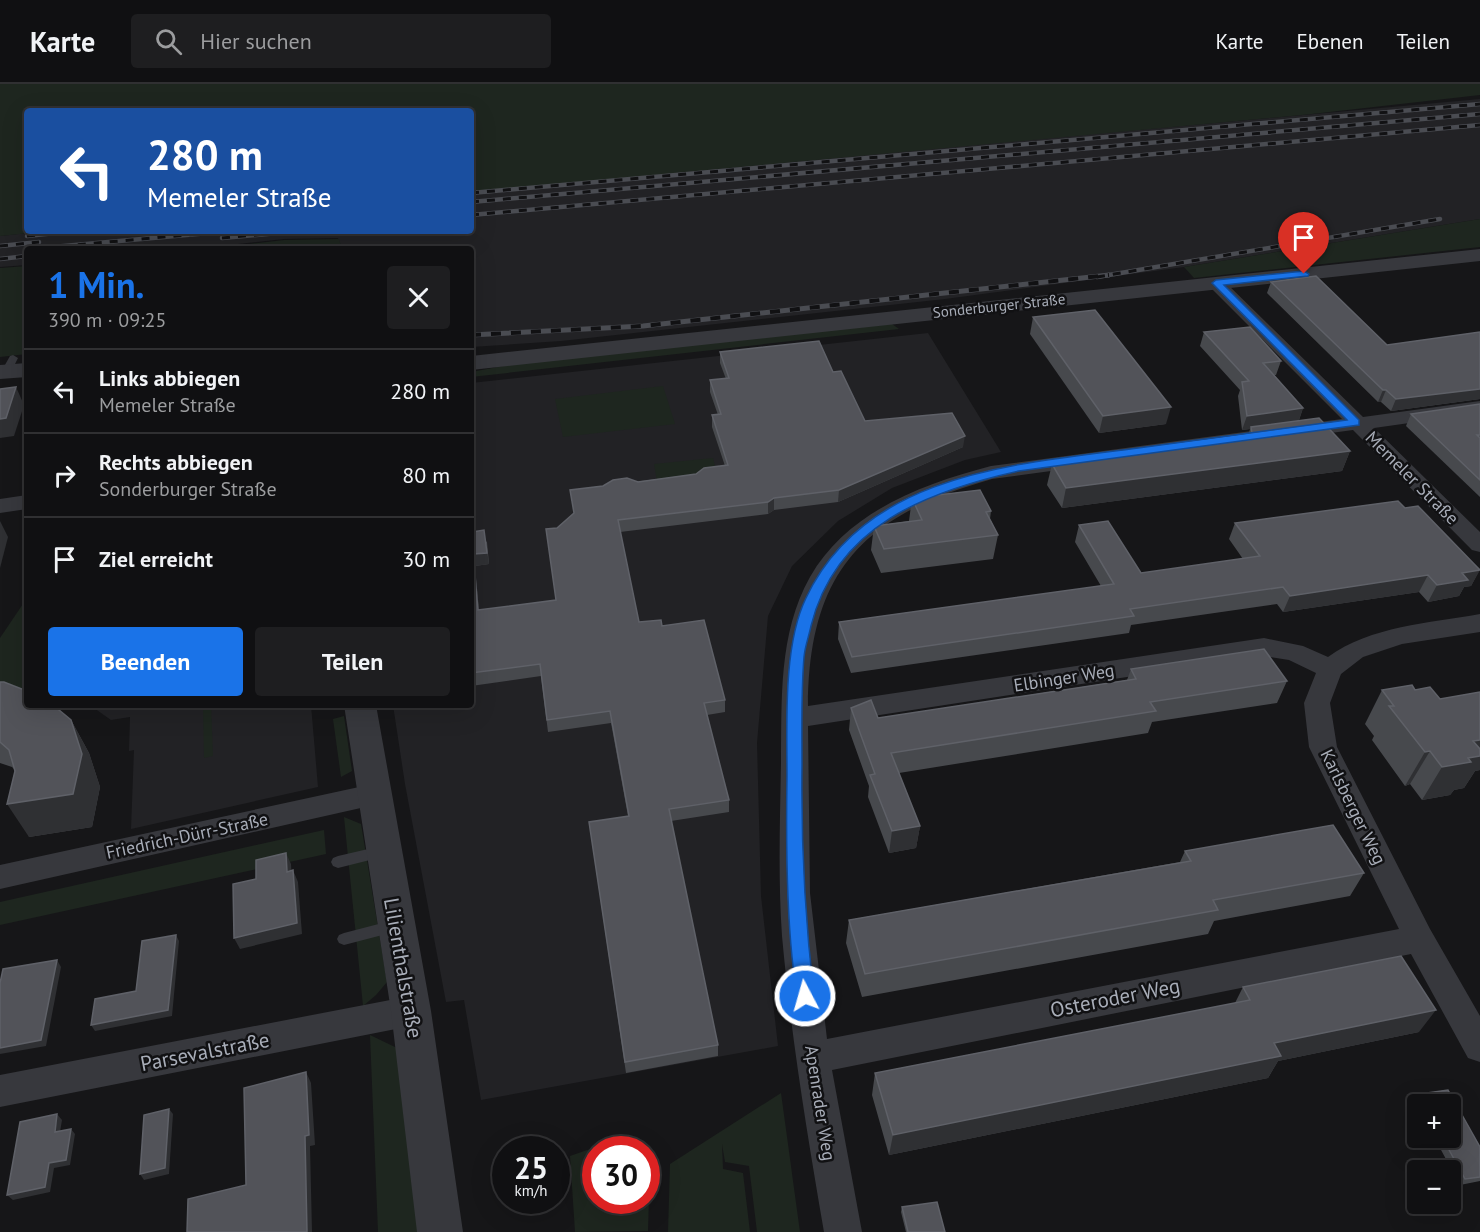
<!DOCTYPE html>
<html lang="de">
<head>
<meta charset="utf-8">
<style>
	body { margin:0; font-family:"PT Sans",sans-serif; background:#1e1e20; color:#f1f3f6; height:100vh; display:flex; flex-direction:column; font-size:22px; white-space:nowrap }
	* { box-sizing:border-box; margin:0 }
	p { font-size:20px; color:#9c9d9f }
	.icon { flex:none; width:33px; height:33px; fill:none; stroke:currentColor; stroke-width:2; stroke-linecap:round; stroke-linejoin:round }
	.map { position:relative; flex:1; overflow:hidden }
	.side { position:absolute; left:24px; top:162px; width:450px; height:462px; display:flex; flex-direction:column; background:#101012; border-radius:6px; box-shadow:0 6px 24px #0002,0 0 0 2px #303032 }
	.side>* { flex:none }
	.banner { position:absolute; left:24px; top:24px; width:450px; height:126px; border-radius:6px; box-shadow:0 6px 24px #0002,0 0 0 2px #303032; background:#1a4fa0; color:#fff; overflow:hidden }
	.tools { position:absolute; left:1407px; top:1010px; display:grid; gap:12px }
	.tools a { display:grid; place-items:center; width:54px; height:54px; border-radius:6px; background:#101012; box-shadow:0 6px 24px #0002,0 0 0 2px #303032; font-size:30px }
	.speed { position:absolute; left:492px; top:1052px; display:flex; gap:12px; font-size:30px; font-weight:700; text-align:center }
	.speed>* { display:grid; place-content:center; width:78px; height:78px; border-radius:50%; background:#101012; box-shadow:0 6px 24px #0002,0 0 0 2px #303032; line-height:1 }
	.speed small { font-size:15px; font-weight:400 }
	.speed .limit { border:9px solid #d22; background:#fff; color:#111 }
	.pin { position:absolute; display:grid; place-items:center; width:51px; height:51px; color:#fff; margin:-62px -26px; border-radius:50% 50% 50% 0; rotate:-45deg; box-shadow:0 0 6px #0007 }
	.pin .icon { rotate:45deg }
	.me { position:absolute; width:66px; margin:-33px; rotate:354deg; stroke-linejoin:round; filter:drop-shadow(0 0 4px #0008) }
	.turn { display:flex; align-items:center; gap:21px; height:126px; padding:0 24px; font-size:27px }
	.turn .icon { width:78px; height:78px; stroke-width:2.5 }
	.turn b { display:block; font-size:42px; line-height:51px }
	.round { display:grid; place-items:center; flex:none; width:63px; height:63px; border-radius:6px; background:#1e1e20 }
	.head { display:flex; align-items:center; justify-content:space-between; height:102px; padding:0 24px }
	h1 { font-size:36px; font-weight:700; line-height:45px; color:#1a73e8 }
	.action { display:flex; gap:12px; margin-top:auto; padding:12px 24px }
	.action a { flex:1; height:69px; border-radius:6px; background:#1a73e8; color:#fff; font-size:24px; font-weight:700; line-height:69px; text-align:center }
	.action a+a { background:#1e1e20; color:#f1f3f6 }
	ul { padding:0; list-style:none }
	li { display:flex; align-items:center; gap:18px; height:84px; padding:0 24px; border-top:2px solid #303032 }
	li div { flex:1 }
	li b { display:block; font-size:22px }
	li em { font-style:normal }
	header { display:flex; align-items:center; gap:36px; box-sizing:border-box; height:84px; padding:0 30px; background:#101012; border-bottom:2px solid #303032 }
	header strong { font-size:28px }
	nav { display:flex; gap:33px; margin-inline-start:auto; font-size:21px }
	.search { width:420px; height:54px; background:#1e1e20; display:flex; align-items:center; gap:15px; box-sizing:border-box; padding:0 21px; border-radius:6px; color:#9c9d9f; font-size:22px }
	.map>svg:first-child { display:block }
	.built { fill:#222225 }
	.green { fill:#1e261f }
	.lines { fill:none; stroke-linecap:round; stroke-linejoin:round }
	.service { fill:#37383d; fill-rule:evenodd }
	.minor { fill:#37383d; fill-rule:evenodd }
	.tertiary { fill:#37383d; fill-rule:evenodd }
	.rail-far1-casing { stroke:#4a4c52; stroke-width:4.5 }
	.rail-casing { stroke:#4a4c52; stroke-width:5 }
	.rail-far1 { stroke:#111113; stroke-width:3; stroke-dasharray:8; stroke-linecap:butt }
	.rail { stroke:#111113; stroke-width:4; stroke-dasharray:10; stroke-linecap:butt }
	.wall { fill:#47494d }
	.shaded-wall { fill:#2f3033 }
	.building { fill:#525359; stroke:#5f6168; stroke-width:1.5 }
	.route { fill:#1a73e8; stroke:#114b97; stroke-width:1.5 }
	.labels { text-anchor:middle; stroke-width:5; stroke-linejoin:round; paint-order:stroke }
	.far-street-label { font-size:15px; fill:#a8adb8; stroke:#111113 }
	.street-label { font-size:18px; fill:#a8adb8; stroke:#111113 }
	.near-street-label { font-size:21px; fill:#a8adb8; stroke:#111113 }
</style>
</head>
<body>
<header>
<strong>Karte</strong>
<div class="search"><svg class="icon" aria-label="search" viewBox="0 0 24 24"><circle cx="10" cy="10" r="6"/><path d="M15 15l6 6"/></svg>Hier suchen</div>
<nav><a>Karte</a><a>Ebenen</a><a>Teilen</a></nav>
</header>
<div class="map">
<svg width="1480" height="1148" viewBox="0 0 1480 1148">
	<rect width="100%" height="100%" fill="#161618"/>
	<g class="built">
		<path d="M 1480,15 L 1480,135 L 1184,183 L 945,215 L 561,257 L 471,263 L 471,165 L 342,165 L 338,154 L 284,155 L 193,165 L 27,165 L 27,181 L 0,183 L 0,152 L 46,147 L 471,147 L 471,106 Z"/>
		<path d="M 928,249 L 1001,368 L 965,376 L 892,404 L 838,437 L 792,482 L 768,532 L 757,659 L 761,812 L 778,962 L 481,1016 L 464,916 L 446,918 L 405,700 L 393,621 L 471,621 L 471,299 Z"/>
		<path d="M 95,621 L 311,621 L 318,703 L 131,745 L 134,666 L 129,667 L 130,633 L 111,636 L 94,624 Z"/>
	</g>
	<g class="green">
		<path d="M 0,0 L 1480,0 L 1480,11 L 1312,30 L 471,108 L 471,27 L 27,27 L 27,147 L 50,147 L 0,152 Z"/>
		<path d="M 1480,135 L 1480,163 L 1194,194 L 1184,183 Z"/>
		<path d="M 339,155 L 342,165 L 204,165 L 284,156 Z"/>
		<path d="M 27,182 L 27,270 L 0,273 L 0,184 Z"/>
		<path d="M 892,240 L 899,245 L 471,293 L 471,288 L 519,279 Z"/>
		<path d="M 663,302 L 675,340 L 563,353 L 555,315 Z"/>
		<path d="M 713,374 L 718,394 L 658,403 L 654,380 Z"/>
		<path d="M 27,514 L 27,615 L 0,612 L 0,554 Z"/>
		<path d="M 203,621 L 211,621 L 213,672 L 204,674 Z"/>
		<path d="M 344,632 L 352,687 L 341,693 L 333,635 Z"/>
		<path d="M 344,733 L 361,740 L 387,898 L 376,911 L 363,922 Z"/>
		<path d="M 324,746 L 326,770 L 0,841 L 0,818 Z"/>
		<path d="M 370,951 L 397,964 L 420,1148 L 378,1148 Z"/>
		<path d="M 781,1009 L 800,1148 L 757,1148 L 749,1082 L 725,1078 L 722,1060 L 723,1085 L 743,1089 L 750,1148 L 668,1148 L 670,1080 Z"/>
		<path d="M 616,1056 L 628,1065 L 596,1065 L 596,1116 L 646,1116 L 647,1079 L 650,1081 L 648,1147 L 575,1148 L 570,1072 Z"/>
	</g>
	<g class="lines">
		<g class="service">
			<path d="M 13,271 L 18,274 L 11,288 L 6,291 L 3,290 L 1,288 L 10,272 Z"/>
			<path d="M 381,762 L 386,764 L 388,768 L 386,772 L 338,784 L 333,782 L 331,778 L 333,774 L 338,772 Z"/>
			<path d="M 394,836 L 399,838 L 401,842 L 399,846 L 394,848 L 344,861 L 339,859 L 337,855 L 339,851 L 344,849 Z"/>
		</g>
		<g class="minor">
			<path d="M 1216,194 L 1222,195 L 1363,333 L 1480,317 L 1480,329 L 1374,344 L 1480,448 L 1480,468 L 1472,466 L 1353,346 L 992,395 C 864,431 809,486 808,622 L 1264,554 L 1303,562 L 1328,573 C 1371,542 1429,539 1480,530 L 1480,548 L 1402,560 L 1363,573 L 1341,590 L 1330,619 L 1337,663 L 1430,845 L 1480,932 L 1480,978 L 1468,974 L 1411,870 L 832,986 L 862,1148 L 824,1148 C 807,1049 791,952 782,852 C 778,795 780,737 781,679 C 782,616 778,550 810,493 C 847,428 922,400 991,382 L 1342,335 L 1210,203 L 1207,199 L 1210,195 ZM 1264,572 L 1289,576 L 1316,589 L 1304,619 L 1309,663 L 1399,845 L 827,955 L 810,809 L 808,642 Z"/>
			<path d="M 27,411 L 27,425 L 0,429 L 0,415 Z"/>
			<path d="M 373,700 L 383,703 L 387,711 L 383,719 L 0,805 L 0,781 Z"/>
			<path d="M 411,912 L 423,917 L 427,927 L 423,937 L 411,942 L 0,1023 L 0,991 Z"/>
		</g>
		<g class="tertiary">
			<path d="M 1480,165 L 1480,177 L 471,286 L 471,272 Z"/>
			<path d="M 27,279 L 27,293 L 0,295 L 0,281 Z"/>
			<path d="M 344,621 L 376,621 L 431,927 L 463,1148 L 417,1148 L 391,927 Z"/>
		</g>
		<defs>
			<g id="rail-far1">
				<path d="M 471,109 L 1480,20"/>
				<path d="M 471,118 L 1480,30"/>
				<path d="M 471,131 L 1480,41"/>
				<path d="M 27,152 L 74,147"/>
				<path d="M 222,154 L 300,147"/>
				<path d="M 0,162 L 39,158"/>
				<path d="M 30,165 L 231,147"/>
				<path d="M 0,175 L 27,172"/>
				<path d="M 1097,193 L 1440,135"/>
			</g>
			<path id="rail" d="M 471,251 L 643,242 L 1109,191"/>
		</defs>
		<use href="#rail-far1" class="rail-far1-casing"/>
		<use href="#rail" class="rail-casing"/>
		<use href="#rail-far1" class="rail-far1"/>
		<use href="#rail" class="rail"/>
	</g>
	<g class="wall">
		<path d="M 1271,198 L 1387,261 L 1480,248 L 1480,315 L 1391,327 L 1381,318 L 1378,318 L 1267,209 Z"/>
		<path d="M 1033,233 L 1166,340 L 1099,349 L 1030,250 Z"/>
		<path d="M 1204,248 L 1281,277 L 1276,291 L 1274,291 L 1303,324 L 1299,336 L 1350,367 L 1342,387 L 1062,424 L 1047,401 L 1052,380 L 1247,356 L 1250,345 L 1242,346 L 1238,312 L 1240,306 L 1200,262 Z"/>
		<path d="M 720,268 L 833,288 L 865,337 L 963,363 L 838,418 L 774,426 L 768,430 L 620,448 L 639,538 L 662,542 L 725,616 L 725,628 L 707,631 L 729,716 L 729,728 L 671,737 L 718,961 L 718,972 L 626,989 L 589,738 L 628,732 L 611,639 L 548,648 L 541,592 L 471,602 L 471,430 L 473,447 L 487,458 L 489,480 L 475,482 L 479,526 L 556,516 L 557,444 L 574,429 L 570,406 L 696,390 L 725,382 L 712,343 L 712,331 L 718,331 L 710,308 L 710,296 L 726,295 L 720,279 Z"/>
		<path d="M 1480,320 L 1480,413 L 1406,342 L 1411,330 Z"/>
		<path d="M 912,414 L 991,427 L 990,435 L 998,451 L 993,475 L 881,489 L 871,466 L 874,442 L 909,437 Z"/>
		<path d="M 1405,424 L 1480,485 L 1471,502 L 1464,503 L 1459,512 L 1428,518 L 1419,508 L 1283,528 L 1277,520 L 1131,541 L 1129,549 L 851,589 L 838,555 L 839,538 L 1101,502 L 1075,458 L 1079,441 L 1141,489 L 1243,475 L 1229,455 L 1235,439 Z"/>
		<path d="M 1131,585 L 1287,597 L 1277,619 L 1152,638 L 1148,649 L 899,689 L 920,742 L 916,764 L 889,769 L 868,713 L 869,702 L 849,646 L 851,624 L 878,634 L 1127,596 Z"/>
		<path d="M 0,598 L 71,636 L 89,669 L 100,703 L 92,743 L 29,753 L 14,685 L 12,683 L 0,679 Z"/>
		<path d="M 1382,606 L 1415,606 L 1440,615 L 1480,608 L 1480,686 L 1475,687 L 1464,704 L 1454,706 L 1450,711 L 1422,716 L 1410,700 L 1405,702 L 1372,656 L 1374,652 L 1365,640 Z"/>
		<path d="M 1185,767 L 1364,789 L 1350,812 L 1214,837 L 1208,850 L 862,913 L 846,859 L 849,836 L 1180,778 Z"/>
		<path d="M 1243,903 L 1419,948 L 1278,977 L 1268,994 L 889,1071 L 872,1011 L 875,989 L 1235,919 Z"/>
		<path d="M 1448,1006 L 1480,1063 L 1480,1097 L 1460,1101 L 1434,1053 L 1450,1053 L 1450,1020 L 1418,1020 L 1418,1022 L 1414,1016 L 1419,1010 Z"/>
		<path d="M 902,1123 L 945,1148 L 906,1148 L 901,1128 Z"/>
	</g>
	<g class="shaded-wall">
		<path d="M 16,303 L 24,321 L 14,352 L 0,354 L 0,335 Z"/>
		<path d="M 1480,305 L 1480,315 L 1391,327 L 1396,315 Z"/>
		<path d="M 1383,306 L 1386,306 L 1381,318 L 1378,318 Z"/>
		<path d="M 1171,323 L 1166,340 L 1099,349 L 1103,332 Z"/>
		<path d="M 1303,324 L 1298,339 L 1251,343 L 1250,345 L 1242,346 L 1247,332 Z"/>
		<path d="M 965,352 L 963,363 L 838,418 L 839,406 Z"/>
		<path d="M 1350,367 L 1342,387 L 1062,424 L 1066,404 Z"/>
		<path d="M 774,414 L 774,426 L 768,430 L 768,418 Z"/>
		<path d="M 0,437 L 8,453 L 0,484 Z"/>
		<path d="M 484,446 L 489,480 L 475,482 L 480,538 L 478,526 L 473,470 Z"/>
		<path d="M 1480,486 L 1471,502 L 1464,503 L 1459,512 L 1428,518 L 1437,501 L 1462,489 Z"/>
		<path d="M 1428,491 L 1419,508 L 1283,528 L 1290,512 Z"/>
		<path d="M 71,636 L 89,669 L 100,703 L 92,743 L 29,753 L 7,720 Z"/>
		<path d="M 1480,656 L 1480,686 L 1475,687 L 1464,704 L 1454,706 L 1450,711 L 1422,716 L 1442,683 L 1473,657 Z"/>
		<path d="M 1430,667 L 1410,700 L 1405,702 L 1425,668 Z"/>
		<path d="M 920,742 L 916,764 L 889,769 L 892,747 Z"/>
		<path d="M 286,769 L 291,780 L 292,799 L 287,788 Z"/>
		<path d="M 293,786 L 298,798 L 302,850 L 240,865 L 234,854 Z"/>
		<path d="M 176,851 L 179,857 L 172,932 L 95,947 L 91,941 L 168,926 Z"/>
		<path d="M 57,876 L 61,883 L 46,962 L 0,970 L 0,964 Z"/>
		<path d="M 1436,926 L 1419,948 L 1278,977 L 1268,994 L 889,1071 L 893,1051 L 1274,959 Z"/>
		<path d="M 306,988 L 311,999 L 315,1061 L 310,1062 L 312,1148 L 307,1148 L 305,1052 Z"/>
		<path d="M 169,1025 L 173,1030 L 169,1090 L 144,1096 L 140,1090 Z"/>
		<path d="M 57,1030 L 62,1036 L 59,1054 L 55,1048 Z"/>
		<path d="M 71,1045 L 75,1050 L 70,1081 L 54,1084 L 50,1108 L 13,1116 L 7,1111 L 49,1079 Z"/>
	</g>
	<g class="building">
		<path d="M 1316,192 L 1387,261 L 1480,248 L 1480,305 L 1396,315 L 1386,306 L 1383,306 L 1271,198 Z"/>
		<path d="M 1095,226 L 1171,323 L 1103,332 L 1033,233 Z"/>
		<path d="M 1250,243 L 1281,277 L 1263,279 L 1303,324 L 1247,332 L 1242,298 L 1249,297 L 1204,248 Z"/>
		<path d="M 819,257 L 833,288 L 841,287 L 865,337 L 952,329 L 965,352 L 839,406 L 774,414 L 768,418 L 618,436 L 639,538 L 661,536 L 662,542 L 704,536 L 725,616 L 704,619 L 729,716 L 669,725 L 718,961 L 625,978 L 589,738 L 629,732 L 610,627 L 547,636 L 540,580 L 471,589 L 471,433 L 472,448 L 484,446 L 487,469 L 473,470 L 478,526 L 556,516 L 546,445 L 557,444 L 574,429 L 570,406 L 603,402 L 613,396 L 627,394 L 638,398 L 696,390 L 704,384 L 728,381 L 712,331 L 721,330 L 710,296 L 729,294 L 720,268 Z"/>
		<path d="M 16,303 L 6,334 L 0,335 L 0,305 Z"/>
		<path d="M 1480,320 L 1480,351 L 1477,351 L 1480,354 L 1480,396 L 1411,330 Z"/>
		<path d="M 1319,334 L 1350,367 L 1066,404 L 1052,380 L 1253,355 L 1251,343 Z"/>
		<path d="M 980,406 L 991,427 L 986,428 L 998,451 L 884,465 L 874,442 L 922,436 L 912,414 Z"/>
		<path d="M 1398,417 L 1405,424 L 1418,422 L 1480,486 L 1462,489 L 1468,496 L 1437,501 L 1428,491 L 1290,512 L 1283,503 L 1130,525 L 1134,532 L 852,573 L 839,538 L 1114,500 L 1079,441 L 1108,437 L 1141,489 L 1260,472 L 1235,439 Z"/>
		<path d="M 1264,565 L 1287,597 L 1150,618 L 1156,627 L 891,669 L 920,742 L 892,747 L 870,691 L 875,690 L 851,624 L 871,616 L 878,634 L 1136,595 L 1131,585 Z"/>
		<path d="M 0,598 L 4,598 L 27,607 L 27,621 L 53,621 L 71,636 L 82,670 L 73,710 L 7,720 L 15,687 L 9,666 L 0,658 Z"/>
		<path d="M 1412,601 L 1415,606 L 1430,603 L 1440,615 L 1480,608 L 1480,656 L 1473,657 L 1480,665 L 1480,672 L 1468,674 L 1471,678 L 1442,683 L 1430,667 L 1425,668 L 1389,622 L 1394,622 L 1382,606 Z"/>
		<path d="M 1333,741 L 1364,789 L 1213,816 L 1218,826 L 865,890 L 849,836 L 1191,777 L 1185,767 Z"/>
		<path d="M 286,769 L 287,788 L 293,786 L 297,839 L 234,854 L 233,800 L 256,795 L 256,776 Z"/>
		<path d="M 176,851 L 168,926 L 91,941 L 95,915 L 136,907 L 142,857 Z"/>
		<path d="M 1401,872 L 1436,926 L 1274,959 L 1281,972 L 893,1051 L 875,989 L 1250,916 L 1243,903 Z"/>
		<path d="M 57,876 L 41,956 L 0,964 L 0,899 L 3,885 Z"/>
		<path d="M 306,988 L 309,1051 L 305,1052 L 307,1148 L 187,1148 L 188,1115 L 246,1101 L 244,1004 Z"/>
		<path d="M 1448,1006 L 1480,1063 L 1480,1093 L 1465,1095 L 1442,1053 L 1450,1053 L 1450,1020 L 1424,1020 L 1419,1010 Z"/>
		<path d="M 169,1025 L 165,1084 L 140,1090 L 144,1031 Z"/>
		<path d="M 57,1030 L 55,1048 L 71,1045 L 66,1076 L 49,1079 L 45,1103 L 7,1111 L 20,1038 Z"/>
		<path d="M 937,1118 L 945,1148 L 908,1148 L 902,1123 Z"/>
	</g>
	<path class="route" d="M 1304,187 L 1309,190 L 1308,192 L 1224,201 L 1359,336 L 1359,341 L 1019,387 C 928,407 836,441 811,542 C 809,552 805,562 804,573 C 801,609 802,645 802,681 C 801,759 805,835 814,912 L 811,917 L 805,920 L 799,917 C 793,905 794,887 792,873 C 786,813 786,753 787,692 C 787,640 783,561 806,514 C 865,388 1018,380 1138,364 C 1207,355 1277,346 1347,336 L 1212,199 L 1216,196 Z"/>
	<g class="labels">
		<g class="far-street-label">
			<text transform="translate(999 222) rotate(-6)" y="5">Sonderburger Straße</text>
		</g>
		<g class="street-label">
			<text transform="translate(1412 394) rotate(45)" y="6">Memeler Straße</text>
			<text transform="translate(1064 594) rotate(-9)" y="6">Elbinger Weg</text>
			<text transform="translate(1353 723) rotate(64)" y="6">Karlsberger Weg</text>
			<text transform="translate(187 752) rotate(-12)" y="6">Friedrich-Dürr-Straße</text>
			<text transform="translate(820 1019) rotate(81)" y="6">Apenrader Weg</text>
		</g>
		<g class="near-street-label">
			<text transform="translate(403 884) rotate(80)" y="7">Lilienthalstraße</text>
			<text transform="translate(1115 914) rotate(-11)" y="7">Osteroder Weg</text>
			<text transform="translate(205 968) rotate(-11)" y="7">Parsevalstraße</text>
		</g>
	</g>
</svg>
<div class="tools">
<a>+</a>
<a>−</a>
</div>
<div class="speed"><div>25<small>km/h</small></div><div class="limit">30</div></div>
<div class="pin" style="left:1304px;top:190px;background:#d93025"><svg class="icon" aria-label="arrive" viewBox="0 0 24 24"><path d="M6 21V4h12l-3 4 3 4H6"/></svg></div>
<svg class="me" style="left:805px;top:912px" viewBox="-20 -20 40 40"><circle r="17" fill="#1a73e8" stroke="#fff" stroke-width="3"/><path d="M0-11L8 9 0 5-8 9z" fill="#fff"/></svg>
<div class="banner">
<div class="turn"><svg class="icon" aria-label="left" viewBox="0 0 24 24"><path d="M17 20v-9H6M10 6l-5 5 5 5"/></svg><div><b>280 m</b>Memeler Straße</div></div>
</div>
<section class="side">
<div class="head"><div><h1>1 Min.</h1><p>390 m · 09:25</p></div><a class="round"><svg class="icon" aria-label="close" viewBox="0 0 24 24"><path d="M6 6l12 12M18 6L6 18"/></svg></a></div>
<ul>
<li><svg class="icon" aria-label="left" viewBox="0 0 24 24"><path d="M17 20v-9H6M10 6l-5 5 5 5"/></svg><div><b>Links abbiegen</b><p>Memeler Straße</p></div><em>280 m</em></li>
<li><svg class="icon" aria-label="right" viewBox="0 0 24 24"><path d="M7 20v-9h11M14 6l5 5-5 5"/></svg><div><b>Rechts abbiegen</b><p>Sonderburger Straße</p></div><em>80 m</em></li>
<li><svg class="icon" aria-label="arrive" viewBox="0 0 24 24"><path d="M6 21V4h12l-3 4 3 4H6"/></svg><div><b>Ziel erreicht</b></div><em>30 m</em></li>
</ul>
<div class="action"><a>Beenden</a><a>Teilen</a></div>
</section>
</div>
</body>
</html>
